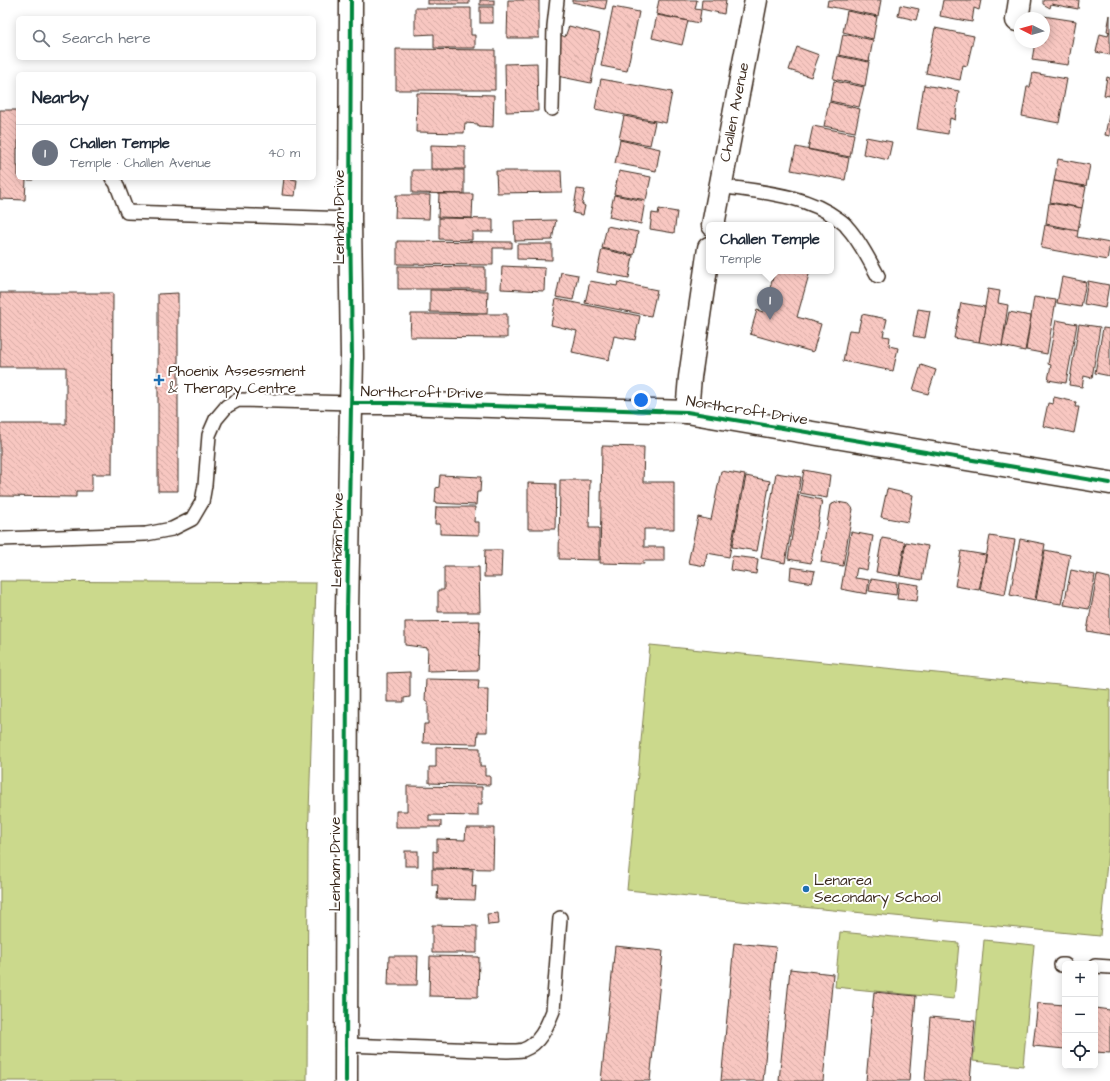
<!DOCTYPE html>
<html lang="en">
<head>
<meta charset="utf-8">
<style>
	:root { --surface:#fff; --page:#f2f2f3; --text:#1f2937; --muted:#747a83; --line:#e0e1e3; --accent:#1f6fb2 }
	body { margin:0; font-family:"Architects Daughter",sans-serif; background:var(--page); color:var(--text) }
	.controls { position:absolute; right:12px; bottom:12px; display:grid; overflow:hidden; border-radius:6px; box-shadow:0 2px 10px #0003 }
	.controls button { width:36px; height:36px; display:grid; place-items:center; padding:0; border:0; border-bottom:1px solid var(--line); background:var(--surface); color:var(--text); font:20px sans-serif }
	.compass { position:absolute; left:1014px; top:12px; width:36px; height:36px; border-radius:50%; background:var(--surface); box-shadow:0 2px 10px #0003; rotate:275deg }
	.you { position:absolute; left:641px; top:400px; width:14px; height:14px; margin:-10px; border:3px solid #fff; border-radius:50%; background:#1a73e8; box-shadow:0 0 0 6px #1a73e833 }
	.badge { display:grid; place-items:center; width:26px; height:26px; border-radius:50%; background:var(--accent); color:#fff; font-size:13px; font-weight:700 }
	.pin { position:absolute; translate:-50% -33px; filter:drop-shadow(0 1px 2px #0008) }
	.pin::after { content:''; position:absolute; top:21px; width:14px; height:12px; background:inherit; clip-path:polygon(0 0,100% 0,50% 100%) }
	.popup { position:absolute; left:706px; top:222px; width:128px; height:52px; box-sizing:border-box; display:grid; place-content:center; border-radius:6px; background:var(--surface); filter:drop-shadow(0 1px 3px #0005); font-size:13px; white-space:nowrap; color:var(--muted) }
	.popup b { font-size:15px; color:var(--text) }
	.popup::after { content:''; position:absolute; left:50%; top:100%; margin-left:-8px; border:8px solid transparent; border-top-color:var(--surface) }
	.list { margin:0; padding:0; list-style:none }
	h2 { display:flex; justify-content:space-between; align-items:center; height:52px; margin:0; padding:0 16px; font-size:17px }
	h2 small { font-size:13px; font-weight:400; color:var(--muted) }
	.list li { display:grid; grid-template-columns:26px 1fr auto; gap:12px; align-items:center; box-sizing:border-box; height:56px; padding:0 16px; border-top:1px solid var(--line) }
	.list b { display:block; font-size:15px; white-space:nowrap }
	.list p { margin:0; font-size:13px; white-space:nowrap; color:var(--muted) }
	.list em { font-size:13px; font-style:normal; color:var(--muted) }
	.icon { flex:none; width:22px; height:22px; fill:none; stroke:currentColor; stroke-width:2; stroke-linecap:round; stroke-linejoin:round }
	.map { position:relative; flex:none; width:1110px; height:1081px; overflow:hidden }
	.search { position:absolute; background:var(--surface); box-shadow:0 2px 10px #0003; left:16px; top:16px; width:300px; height:44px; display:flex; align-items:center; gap:10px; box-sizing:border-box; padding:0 14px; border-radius:6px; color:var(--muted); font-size:15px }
	.panel { position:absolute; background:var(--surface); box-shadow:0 2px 10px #0003; left:16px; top:72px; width:300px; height:108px; border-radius:6px }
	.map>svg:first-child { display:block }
	.green { fill:#cbd98c; stroke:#838255 }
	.building { fill:url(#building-back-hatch); stroke:#3b2a1e }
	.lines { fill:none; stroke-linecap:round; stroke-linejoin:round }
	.service-casing { stroke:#3b2a1e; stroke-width:16 }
	.minor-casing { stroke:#3b2a1e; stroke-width:25 }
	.tertiary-casing { stroke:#3b2a1e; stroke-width:25 }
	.service { stroke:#fff; stroke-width:13 }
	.minor { stroke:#fff; stroke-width:22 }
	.tertiary { stroke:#fff; stroke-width:22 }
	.cycleway-casing { stroke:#fff; stroke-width:6 }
	.cycleway { stroke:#00873e; stroke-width:4 }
	.poi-dot { fill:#1f6fb2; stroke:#fff; stroke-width:1.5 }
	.labels { text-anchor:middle; stroke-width:4; stroke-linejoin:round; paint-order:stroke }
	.street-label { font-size:15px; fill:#3b2a1e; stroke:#fff }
	.poi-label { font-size:15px; fill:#3b2a1e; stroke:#fff; text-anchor:start }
</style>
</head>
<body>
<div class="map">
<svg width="1110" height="1081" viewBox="0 0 1110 1081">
	<defs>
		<pattern id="building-back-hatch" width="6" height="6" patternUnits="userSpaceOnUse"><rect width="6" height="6" fill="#f8c7c1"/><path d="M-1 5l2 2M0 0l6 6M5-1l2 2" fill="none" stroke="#d6aba5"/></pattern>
	</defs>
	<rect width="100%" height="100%" fill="#fff"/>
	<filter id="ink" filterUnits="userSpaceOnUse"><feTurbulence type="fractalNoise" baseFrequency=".025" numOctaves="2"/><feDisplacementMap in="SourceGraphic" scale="8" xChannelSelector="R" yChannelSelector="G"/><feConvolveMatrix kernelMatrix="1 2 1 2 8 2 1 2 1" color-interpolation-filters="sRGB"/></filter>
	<g filter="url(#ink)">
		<g class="green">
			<polygon points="0,581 316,583 308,846 307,1081 0,1081"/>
			<polygon points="650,645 1110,690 1110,831 1100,936 627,890"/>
			<polygon points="840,932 959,943 954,999 835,987"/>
			<polygon points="984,940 1034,945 1023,1066 973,1061"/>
		</g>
		<g class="building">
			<rect x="428" y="0" width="41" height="4"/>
			<rect x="480" y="0" width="14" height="5"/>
			<polygon points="508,0 539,0 539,38 507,38"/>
			<polygon points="572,0 607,0 605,9 572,2"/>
			<polygon points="659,0 697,0 695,9 701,10 699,23 656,14"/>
			<polygon points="702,0 726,0 724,14 701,9"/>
			<polygon points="828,0 881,0 878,16 827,6"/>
			<polygon points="943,0 981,0 979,10 974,8 972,22 940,16"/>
			<polygon points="1043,0 1079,0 1078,9 1051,4 1050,8 1043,4"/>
			<polygon points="900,5 919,9 916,20 898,16"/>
			<rect x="480" y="7" width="13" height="16"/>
			<polygon points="613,7 639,12 627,71 601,66"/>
			<polygon points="415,8 471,8 471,35 475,35 475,48 434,48 434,34 415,35"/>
			<polygon points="847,11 877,17 873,39 843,32"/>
			<polygon points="657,15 688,21 682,45 652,38"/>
			<polygon points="1110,15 1110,32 1107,31"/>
			<polygon points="1043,16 1076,21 1068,65 1032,60 1035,42 1044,42 1044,18 1043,18"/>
			<polygon points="569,26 600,34 591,83 557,76 560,66 555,66 561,35 565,37"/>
			<polygon points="935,28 974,36 967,66 963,65 960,80 926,73"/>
			<polygon points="1109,32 1110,32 1110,55 1096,52 1100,34 1108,36"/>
			<polygon points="843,34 873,40 869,61 839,55"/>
			<polygon points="797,47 819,55 811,77 789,70"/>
			<polygon points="396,49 495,50 495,90 396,90"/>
			<polygon points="838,56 869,62 865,86 833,79"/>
			<polygon points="537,63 538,111 506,112 505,64"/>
			<polygon points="1033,73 1067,79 1059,123 1022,116 1027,87 1030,87"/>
			<polygon points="1107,77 1110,78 1110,96 1104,95"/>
			<polygon points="601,79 672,92 666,123 595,109"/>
			<polygon points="834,81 864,87 859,107 830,101"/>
			<polygon points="924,85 959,91 955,120 950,118 948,134 917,129"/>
			<polygon points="417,93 494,95 493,127 478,126 478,124 465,123 464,133 416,132"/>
			<polygon points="829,102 860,109 855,132 824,126"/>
			<polygon points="0,110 18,110 18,148 17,148 17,166 18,166 18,178 33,178 33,180 26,180 25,200 0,199"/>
			<polygon points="1109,115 1110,115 1110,136 1105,135"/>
			<polygon points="624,116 655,122 650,145 619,139"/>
			<polygon points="813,126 854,134 850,157 808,149"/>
			<polygon points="866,137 892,142 888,160 863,154"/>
			<polygon points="620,140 660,149 656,171 615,163"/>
			<polygon points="431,145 465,146 465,169 431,169"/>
			<polygon points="796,147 849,158 845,180 791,170"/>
			<polygon points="1058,159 1090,165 1086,186 1054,181"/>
			<polygon points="412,170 464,170 464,194 412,193"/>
			<polygon points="496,171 561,171 562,192 497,193"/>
			<polygon points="619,171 651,177 646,200 614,194"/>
			<polygon points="284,178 297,180 295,196 282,195"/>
			<polygon points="1054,181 1086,187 1082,208 1050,202"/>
			<polygon points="577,189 585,190 582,204 585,206 583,215 573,213"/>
			<polygon points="439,194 473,194 472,218 438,217"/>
			<polygon points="396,195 430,195 429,219 395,218"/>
			<polygon points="614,195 645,201 641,224 609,217"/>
			<polygon points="1049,203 1082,208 1078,230 1046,224"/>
			<polygon points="659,209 677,212 674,233 650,229 652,213 658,214"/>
			<polygon points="439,218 493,219 493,232 472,232 472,240 439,239"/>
			<polygon points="556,220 552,240 515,241 514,221"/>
			<polygon points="1045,225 1078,231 1077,237 1110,243 1107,260 1041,248"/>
			<polygon points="607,226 638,232 634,255 602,248"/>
			<polygon points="397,241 512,242 512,248 493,248 493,265 397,264"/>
			<polygon points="517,244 552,244 552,260 517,259"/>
			<polygon points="602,249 633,256 629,278 597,272"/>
			<polygon points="398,266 485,267 485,289 398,289"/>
			<polygon points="502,266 545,268 544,291 501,289"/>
			<polygon points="775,271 810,271 797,317 821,324 813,352 750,334 757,310 763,312"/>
			<polygon points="561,272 578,275 573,300 556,297"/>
			<polygon points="1062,277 1086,282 1081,307 1057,303"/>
			<polygon points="590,281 617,286 618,282 657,290 651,316 585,303"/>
			<polygon points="1088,281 1109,285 1105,308 1084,304"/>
			<polygon points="988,289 1000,291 998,303 1008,305 1002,346 979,342"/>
			<polygon points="430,290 488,291 487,313 430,312"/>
			<polygon points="0,293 113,293 112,474 92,474 92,491 76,491 76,497 0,496 0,424 66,424 66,367 0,367"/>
			<polygon points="178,293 178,491 158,491 158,294"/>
			<polygon points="1034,297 1056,300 1047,354 1026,350"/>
			<polygon points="556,299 640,316 635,340 614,336 609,360 572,352 577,331 551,325"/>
			<polygon points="961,303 985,307 979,342 954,338"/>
			<polygon points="918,309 930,311 925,338 913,336"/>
			<polygon points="1009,312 1031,316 1025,351 1002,346"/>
			<polygon points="411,314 507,314 507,338 410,337"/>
			<polygon points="862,314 887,319 883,336 890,337 889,346 898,348 893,371 843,361 849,330 858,331"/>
			<polygon points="1056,320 1077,324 1066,383 1048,380 1051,365 1048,364"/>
			<polygon points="1079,324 1100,327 1092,378 1084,376 1082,387 1069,385"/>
			<polygon points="1103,328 1110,329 1110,376 1095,373"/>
			<polygon points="921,365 936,370 928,394 913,390"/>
			<polygon points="1054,397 1076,402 1075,407 1079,407 1074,433 1043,426 1048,403 1053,404"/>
			<polygon points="602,446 644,447 643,482 674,482 674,529 644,529 644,547 664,547 664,561 643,561 644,564 600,563"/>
			<polygon points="804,470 830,475 827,498 800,493"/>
			<polygon points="721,471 745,475 729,557 707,553 705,566 688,563 698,517 711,520"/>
			<polygon points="776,473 801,477 785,563 761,558"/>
			<polygon points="440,475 481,477 480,492 477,492 476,505 435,503 436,488 439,487"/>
			<polygon points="746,476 770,481 757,551 732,547"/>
			<polygon points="560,480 590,480 589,528 599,528 599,560 559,559"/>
			<polygon points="528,483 556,484 555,529 528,529"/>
			<polygon points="887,489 913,495 908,522 881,517"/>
			<polygon points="799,495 822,500 811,563 788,559"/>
			<polygon points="837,502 849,504 853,509 843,566 821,562 830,505"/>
			<polygon points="436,507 475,507 474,522 479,522 479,535 440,534 440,524 435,524"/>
			<polygon points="851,532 873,536 867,570 857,568 855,578 869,580 867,594 841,589"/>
			<polygon points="990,536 1015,540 1005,595 980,590"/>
			<polygon points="882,538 905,542 899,576 876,572"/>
			<polygon points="1020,539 1045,544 1035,600 1010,595"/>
			<polygon points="906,542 928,546 922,580 900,576"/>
			<polygon points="485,550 502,550 501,577 484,577"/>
			<polygon points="1045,550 1070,555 1061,604 1036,600"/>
			<polygon points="961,551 986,555 979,590 955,586"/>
			<polygon points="732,556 758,559 756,574 730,570"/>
			<polygon points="444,567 479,567 480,612 438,612 438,590 444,590"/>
			<polygon points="791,567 815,571 812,583 790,579"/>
			<polygon points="1071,570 1095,575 1089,609 1064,605"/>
			<polygon points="1097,575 1110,578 1110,635 1087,631"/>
			<polygon points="871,579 897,583 896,595 869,591"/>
			<polygon points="899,582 919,585 917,601 897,599"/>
			<polygon points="480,621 478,670 427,671 428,648 405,645 405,622"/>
			<polygon points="410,672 410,697 404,698 404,702 387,702 387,673"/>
			<polygon points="426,679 479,680 478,689 488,689 487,732 478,732 477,744 423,743 424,724 428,724 428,701 425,701"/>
			<polygon points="436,747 480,748 480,766 485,766 485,776 490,776 490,785 429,783 429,767 436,767"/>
			<polygon points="407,786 482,787 482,804 478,804 478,816 429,815 429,821 441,821 441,827 396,827 396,811 407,811"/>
			<polygon points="466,828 494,828 493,869 433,868 433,851 437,852 437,839 465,840"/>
			<rect x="405" y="851" width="13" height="15"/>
			<polygon points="432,869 473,870 472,887 476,886 475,900 437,899 438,885 432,885"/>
			<polygon points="498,913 499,924 488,925 487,914"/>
			<polygon points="432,925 477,926 477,953 432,953"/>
			<polygon points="734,943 776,947 763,1081 721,1081"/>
			<polygon points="615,946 663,951 650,1081 601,1081"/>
			<polygon points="389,956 418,956 417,985 388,985"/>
			<polygon points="430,956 479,957 478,997 429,996"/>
			<polygon points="790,969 833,974 823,1081 779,1081"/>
			<polygon points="874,992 916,996 909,1081 866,1081"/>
			<polygon points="1038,1003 1065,1005 1065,1049 1033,1046"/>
			<polygon points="1095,1008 1110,1010 1110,1053 1095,1052"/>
			<polygon points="930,1017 975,1021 970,1081 925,1081"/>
		</g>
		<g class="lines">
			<defs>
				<g id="service">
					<polyline points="552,109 554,26 557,0"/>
					<polyline points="112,178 116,183 127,212 350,219"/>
					<path d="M720 186C759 192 805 194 838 219 841 221 845 224 847 227 860 241 869 260 878 276"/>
					<polyline points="0,539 146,534 172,529 192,519 202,502 205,485 209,435 216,419 227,406 238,400 352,403"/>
					<polyline points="1061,965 1065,965"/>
					<polyline points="1095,966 1110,967"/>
					<path d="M346 1045 507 1051C513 1051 518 1051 523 1050 540 1044 547 1026 553 1011L560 918"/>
				</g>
				<g id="minor">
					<polyline points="1017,20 1020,0"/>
					<polyline points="713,225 756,0"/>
					<polyline points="352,403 397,403 687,412 1110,483"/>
					<polyline points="687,412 690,377 709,248"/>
				</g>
				<polyline id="tertiary" points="346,1081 347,611 352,357 350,219 351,0"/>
			</defs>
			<use href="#service" class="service-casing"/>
			<use href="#minor" class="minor-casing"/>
			<use href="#tertiary" class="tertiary-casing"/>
			<use href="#service" class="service"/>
			<use href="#minor" class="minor"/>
			<use href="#tertiary" class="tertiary"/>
			<defs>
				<g id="cycleway">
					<polyline points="352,403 397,403 687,412 1110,483"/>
					<polyline points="346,1081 347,611 352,357 350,219 351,0"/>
				</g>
			</defs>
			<use href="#cycleway" class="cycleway-casing"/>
			<use href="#cycleway" class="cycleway"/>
		</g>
	</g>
	<g class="poi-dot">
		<path d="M157 374h4v4h4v4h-4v4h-4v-4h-4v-4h4z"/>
		<circle cx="806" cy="889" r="4"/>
	</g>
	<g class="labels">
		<g class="street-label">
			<text transform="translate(734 112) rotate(-79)" y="5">Challen Avenue</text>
			<text transform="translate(339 217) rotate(-90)" y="5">Lenham Drive</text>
			<text transform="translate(422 392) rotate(1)" y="5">Northcroft Drive</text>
			<text transform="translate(747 410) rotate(9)" y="5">Northcroft Drive</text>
			<text transform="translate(337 540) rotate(-89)" y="5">Lenham Drive</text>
			<text transform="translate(335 864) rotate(-90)" y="5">Lenham Drive</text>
		</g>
		<g class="poi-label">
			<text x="168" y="376">Phoenix Assessment<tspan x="168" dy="17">&amp; Therapy Centre</tspan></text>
			<text x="814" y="885">Lenarea<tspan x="814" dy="17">Secondary School</tspan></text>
		</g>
	</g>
</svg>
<div class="controls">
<button>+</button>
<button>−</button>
<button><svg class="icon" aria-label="locate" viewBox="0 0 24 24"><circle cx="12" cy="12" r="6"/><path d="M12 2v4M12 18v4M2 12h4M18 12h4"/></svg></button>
</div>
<svg class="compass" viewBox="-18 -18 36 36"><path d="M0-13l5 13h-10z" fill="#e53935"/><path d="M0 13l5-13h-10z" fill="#747a83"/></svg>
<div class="you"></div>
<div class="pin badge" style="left:770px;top:320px;background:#6b7280">1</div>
<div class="popup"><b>Challen Temple</b>Temple</div>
<div class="search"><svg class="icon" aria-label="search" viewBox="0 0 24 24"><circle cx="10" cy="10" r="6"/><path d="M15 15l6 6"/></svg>Search here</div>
<section class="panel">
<h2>Nearby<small></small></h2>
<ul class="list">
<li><span class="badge" style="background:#6b7280">1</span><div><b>Challen Temple</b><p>Temple · Challen Avenue</p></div><em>40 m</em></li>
</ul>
</section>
</div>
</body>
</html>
